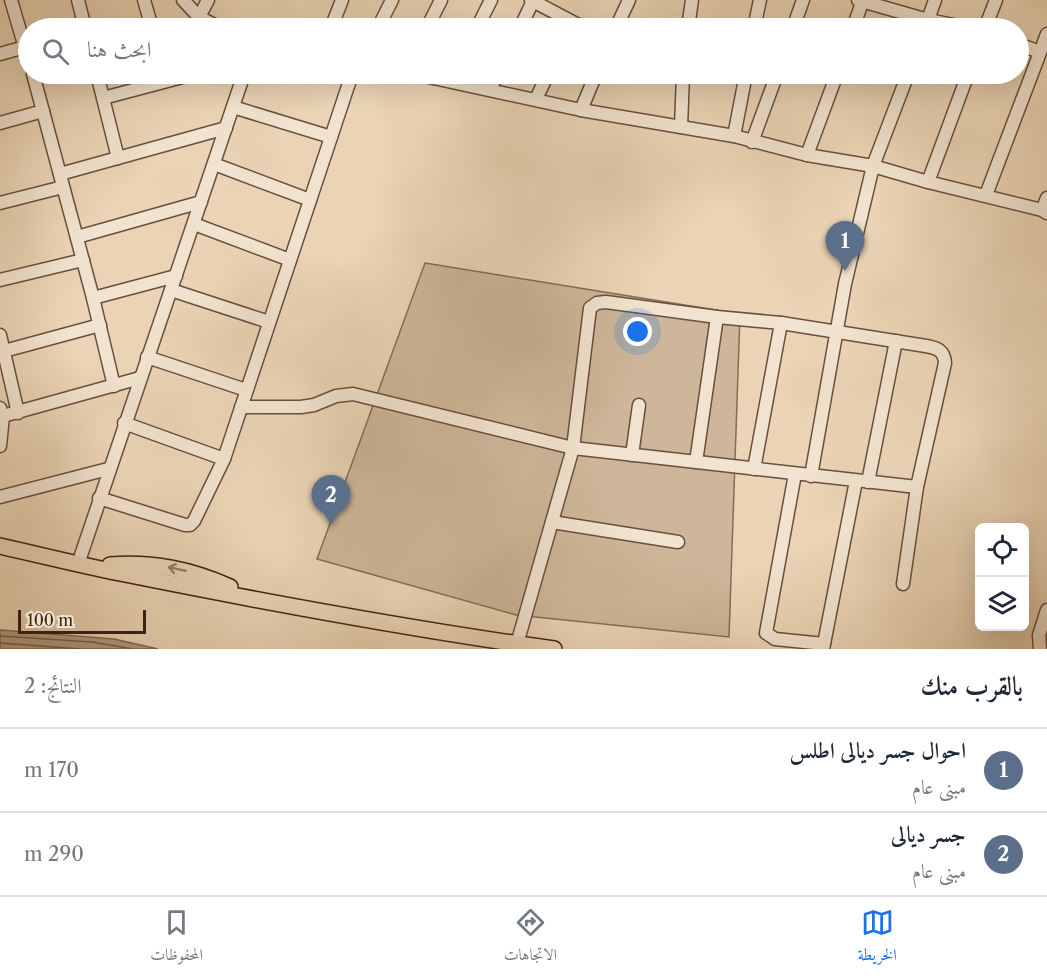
<!DOCTYPE html>
<html lang="ar">
<head>
<meta charset="utf-8">
<style>
	:root { --surface:#fff; --page:#f2f2f3; --text:#1f2937; --muted:#747a83; --line:#e0e1e3; --accent:#1a73e8 }
	body { margin:0; font-family:"Libre Caslon Text",Amiri,serif; background:var(--page); color:var(--text); direction:rtl }
	.controls { position:absolute; right:18px; bottom:18px; display:grid; overflow:hidden; border-radius:9px; box-shadow:0 6px 24px #0002 }
	.controls button { width:54px; height:54px; display:grid; place-items:center; padding:0; border:0; border-bottom:2px solid var(--line); background:var(--surface); color:var(--text); font:30px sans-serif }
	.scale { position:absolute; left:18px; bottom:15px; width:128px; box-sizing:border-box; padding-left:6px; border:3px solid #3e2313; border-top:0; font-size:16px; line-height:21px; white-space:nowrap; color:#3e2313; -webkit-text-stroke:4px #f1e3cf; paint-order:stroke }
	.you { position:absolute; left:638px; top:332px; width:21px; height:21px; margin:-15px; border:4px solid #fff; border-radius:50%; background:#1a73e8; box-shadow:0 0 0 9px #1a73e833 }
	.badge { display:grid; place-items:center; width:39px; height:39px; border-radius:50%; background:var(--accent); color:#fff; font-size:20px; font-weight:700 }
	.pin { position:absolute; translate:-50% -50px; filter:drop-shadow(0 2px 3px #0008) }
	.pin::after { content:''; position:absolute; top:32px; width:21px; height:18px; background:inherit; clip-path:polygon(0 0,100% 0,50% 100%) }
	.list { margin:0; padding:0; list-style:none }
	h2 { display:flex; justify-content:space-between; align-items:center; height:78px; margin:0; padding:0 24px; font-size:26px }
	h2 small { font-size:20px; font-weight:400; color:var(--muted) }
	.list li { display:grid; grid-template-columns:39px 1fr auto; gap:18px; align-items:center; box-sizing:border-box; height:84px; padding:0 24px; border-top:2px solid var(--line) }
	.list b { display:block; font-size:22px; white-space:nowrap }
	.list p { margin:0; font-size:20px; white-space:nowrap; color:var(--muted) }
	.list em { font-size:20px; font-style:normal; color:var(--muted) }
	.icon { flex:none; width:33px; height:33px; fill:none; stroke:currentColor; stroke-width:2; stroke-linecap:round; stroke-linejoin:round }
	.map { position:relative; flex:none; width:1047px; height:649px; overflow:hidden; direction:ltr }
	.search { position:absolute; background:var(--surface); box-shadow:0 6px 24px #0002; left:18px; right:18px; top:18px; height:66px; display:flex; align-items:center; gap:15px; box-sizing:border-box; padding:0 21px; border-radius:33px; color:var(--muted); font-size:22px }
	.sheet { height:246px; background:var(--surface) }
	nav { display:flex; justify-content:space-around; align-items:center; box-sizing:border-box; height:84px; border-top:2px solid var(--line); background:var(--surface); font-size:16px; color:var(--muted) }
	nav a { display:grid; justify-items:center; gap:3px }
	nav .on { color:var(--accent) }
	.map>svg:first-child { display:block }
	.green { fill:#cdb699; stroke:#866c56; stroke-width:1.5 }
	.water { fill:#b0987e; stroke:#826953; stroke-width:1.5 }
	.lines { fill:none; stroke-linecap:round; stroke-linejoin:round }
	.shore { stroke:#775e48; stroke-width:1.5 }
	.minor-casing { stroke:#694f3c; stroke-width:15 }
	.major-casing { stroke:#3e2313; stroke-width:18 }
	.minor { stroke:#f1e3cf; stroke-width:12 }
	.major { stroke:#ead4b5; stroke-width:15 }
	.oneway { stroke:#947c64 }
</style>
</head>
<body>
<div class="map">
<svg width="1047" height="649" viewBox="0 0 1047 649">
	<rect width="100%" height="100%" fill="#ead4b5"/>
	<filter id="stains"><feTurbulence type="fractalNoise" baseFrequency=".00333" numOctaves="4"/><feColorMatrix values="0 0 0 0 .2 0 0 0 0 .09 0 0 0 0 .02 0 0 0 .5 -.17"/></filter>
	<radialGradient id="worn" r=".72"><stop offset=".6" stop-color="#630" stop-opacity="0"/><stop offset="1" stop-color="#630" stop-opacity=".3"/></radialGradient>
	<polygon class="green" points="425,263 740,314 729,637 516,615 317,559"/>
	<polygon class="water" points="0,630 114,639 158,649 0,649"/>
	<g class="lines">
		<g class="shore">
			<polyline points="0,636 92,642 133,649"/>
			<polyline points="0,643 81,649"/>
		</g>
		<defs>
			<g id="minor">
				<polyline points="11,0 28,58"/>
				<polyline points="78,0 85,28"/>
				<polyline points="144,0 152,28"/>
				<polyline points="183,0 199,17 220,28"/>
				<polyline points="531,0 584,28"/>
				<polyline points="858,0 928,20 969,28"/>
				<polyline points="199,17 208,0"/>
				<polyline points="331,28 342,0"/>
				<polyline points="378,28 392,0"/>
				<polyline points="427,28 441,0"/>
				<polyline points="477,28 491,0"/>
				<polyline points="520,28 533,1"/>
				<polyline points="616,28 629,0"/>
				<polyline points="688,28 692,0"/>
				<polyline points="754,28 760,0"/>
				<polyline points="793,28 803,0"/>
				<polyline points="853,28 863,0"/>
				<polyline points="925,28 935,0"/>
				<polyline points="985,28 996,0"/>
				<polyline points="1018,44 1040,52"/>
				<polyline points="0,54 25,47"/>
				<polyline points="33,74 93,298 114,386"/>
				<polyline points="97,74 118,158"/>
				<polyline points="415,74 581,110 734,136 807,155 873,166 928,182 1042,210 1047,213"/>
				<polyline points="490,89 498,74"/>
				<polyline points="103,98 194,74"/>
				<polyline points="536,99 548,74"/>
				<polyline points="233,107 331,137"/>
				<polyline points="581,110 596,74"/>
				<polyline points="0,123 43,111"/>
				<polyline points="681,127 683,74"/>
				<polyline points="734,136 746,74"/>
				<polyline points="752,142 777,74"/>
				<polyline points="807,155 837,74"/>
				<polyline points="214,164 310,200"/>
				<polyline points="60,174 226,128"/>
				<polyline points="928,182 968,74"/>
				<polyline points="986,195 1047,34"/>
				<polyline points="0,203 63,187"/>
				<polyline points="1042,210 1047,198"/>
				<polyline points="194,224 290,260"/>
				<polyline points="77,237 201,202"/>
				<polyline points="0,280 83,260"/>
				<polyline points="171,290 269,322"/>
				<polyline points="93,298 176,276"/>
				<polyline points="0,335 18,413"/>
				<polyline points="4,351 100,325"/>
				<polyline points="147,357 246,390"/>
				<polyline points="241,407 301,407 314,405 336,396 353,394 573,448 917,487"/>
				<polyline points="0,408 3,416 0,446"/>
				<polyline points="3,416 140,378"/>
				<polyline points="124,423 224,459"/>
				<polyline points="632,455 639,405"/>
				<polyline points="696,462 717,317"/>
				<polyline points="754,469 781,323"/>
				<polyline points="795,474 766,633 775,639 824,644"/>
				<polyline points="811,476 845,284 873,166 908,74"/>
				<polyline points="868,482 896,341"/>
				<polyline points="0,497 108,469"/>
				<polyline points="99,498 185,525 190,525 194,521 224,459 352,74"/>
				<polyline points="552,522 678,542"/>
				<polyline points="78,564 244,74"/>
				<path d="M517 644 573 448 590 308 597 303 606 302 717 317 781 323 926 346C937 348 944 350 945 363L917 487 903 584"/>
				<polyline points="823,649 856,481"/>
				<polyline points="1040,649 1039,635 1047,610"/>
			</g>
			<g id="major">
				<path d="M0 546C40 555 80 565 120 573 264 602 408 629 554 649"/>
				<path d="M110 565C153 562 190 569 230 587"/>
			</g>
		</defs>
		<use href="#minor" class="minor-casing"/>
		<use href="#major" class="major-casing"/>
		<use href="#minor" class="minor"/>
		<use href="#major" class="major"/>
	</g>
	<defs><path id="oneway-shaft" d="M-6 0H5M1.5-3L5.5 0L1.5 3" fill="none" stroke-width="1.6" stroke-linecap="round" stroke-linejoin="round" transform="scale(1.5)"/></defs>
	<use class="oneway" href="#oneway-shaft" transform="translate(177 569) rotate(-168)"/>
	<rect width="100%" height="100%" filter="url(#stains)"/>
	<rect width="100%" height="100%" fill="url(#worn)"/>
</svg>
<div class="controls">
<button><svg class="icon" aria-label="locate" viewBox="0 0 24 24"><circle cx="12" cy="12" r="6"/><path d="M12 2v4M12 18v4M2 12h4M18 12h4"/></svg></button>
<button><svg class="icon" aria-label="layers" viewBox="0 0 24 24"><path d="M12 4l9 5-9 5-9-5zM3 14l9 5 9-5"/></svg></button>
</div>
<div class="scale">100 m</div>
<div class="you"></div>
<div class="pin badge" style="left:845px;top:271px;background:#5c6f8a">1</div>
<div class="pin badge" style="left:331px;top:525px;background:#5c6f8a">2</div>
<div class="search"><svg class="icon" aria-label="search" viewBox="0 0 24 24"><circle cx="10" cy="10" r="6"/><path d="M15 15l6 6"/></svg>ابحث هنا</div>
</div>
<section class="sheet">
<h2>بالقرب منك<small>النتائج: 2</small></h2>
<ul class="list">
<li><span class="badge" style="background:#5c6f8a">1</span><div><b>احوال جسر ديالى اطلس</b><p>مبنى عام</p></div><em>170 m</em></li>
<li><span class="badge" style="background:#5c6f8a">2</span><div><b>جسر ديالى</b><p>مبنى عام</p></div><em>290 m</em></li>
</ul>
</section>
<nav>
<a class="on"><svg class="icon" aria-label="map" viewBox="0 0 24 24"><path d="M3 6l6-2 6 2 6-2v14l-6 2-6-2-6 2zM9 4v14M15 6v14"/></svg>الخريطة</a>
<a><svg class="icon" aria-label="directions" viewBox="0 0 24 24"><path d="M12 3l9 9-9 9-9-9zM9 14v-3h6M13 9l2 2-2 2"/></svg>الاتجاهات</a>
<a><svg class="icon" aria-label="saved" viewBox="0 0 24 24"><path d="M7 4h10v16l-5-4-5 4z"/></svg>المحفوظات</a>
</nav>
</body>
</html>
